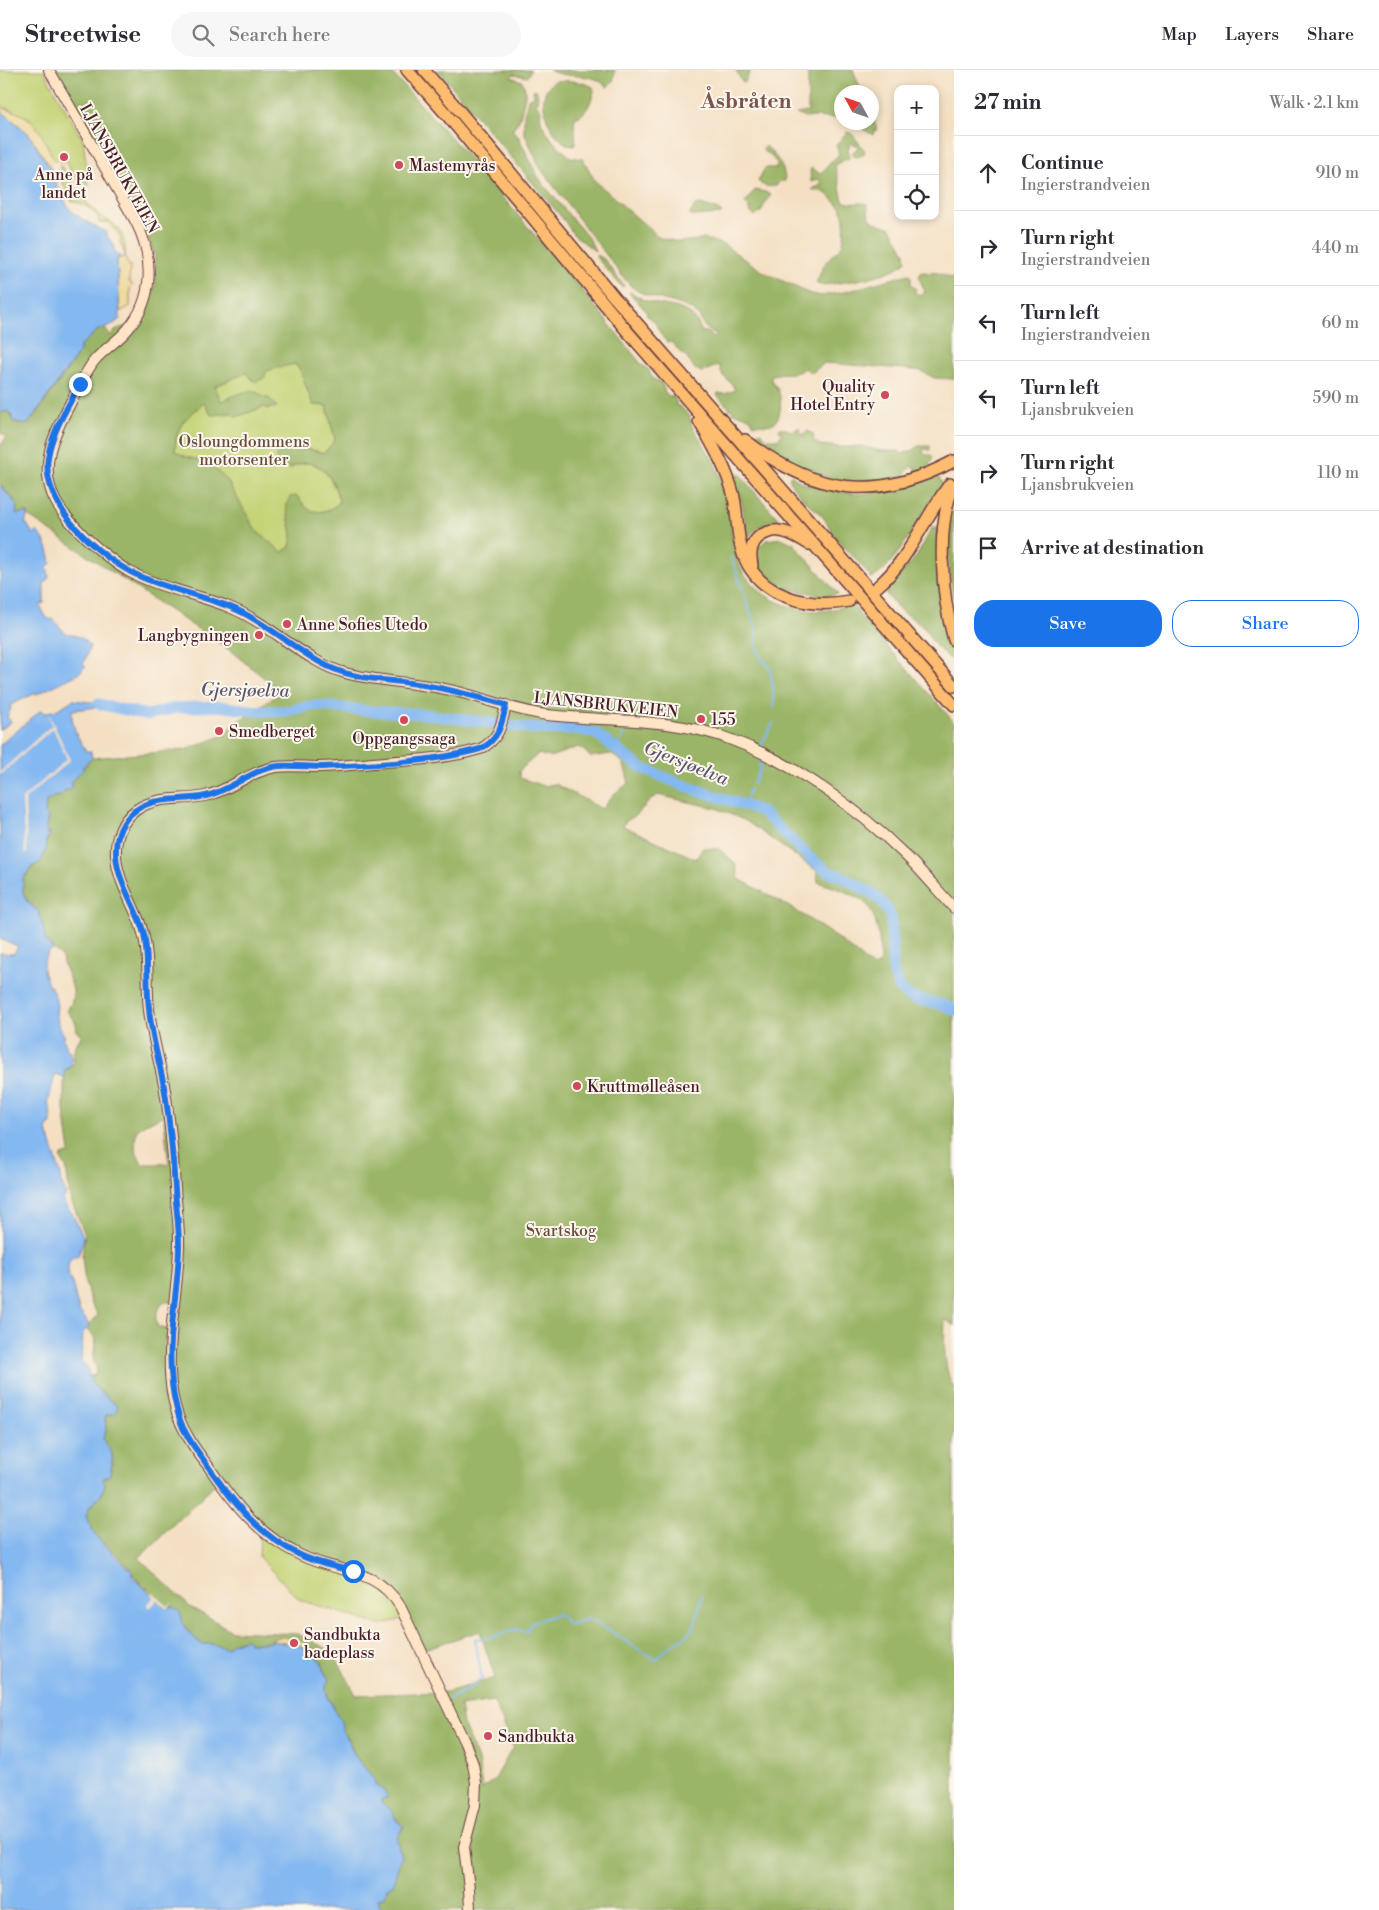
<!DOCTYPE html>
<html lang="en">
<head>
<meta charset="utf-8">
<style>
	:root { --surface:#fff; --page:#f7f7f7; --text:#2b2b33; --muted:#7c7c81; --line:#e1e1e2; --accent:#1a73e8 }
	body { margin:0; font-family:"Libre Bodoni",serif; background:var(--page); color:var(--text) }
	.controls { position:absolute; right:15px; top:15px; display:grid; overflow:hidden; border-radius:10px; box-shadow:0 2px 8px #0003 }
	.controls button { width:45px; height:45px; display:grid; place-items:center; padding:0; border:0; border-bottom:1px solid var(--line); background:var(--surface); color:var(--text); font:25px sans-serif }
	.compass { position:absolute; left:834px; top:15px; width:45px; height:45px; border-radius:50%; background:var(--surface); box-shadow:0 2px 8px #0003; rotate:310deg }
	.stop { position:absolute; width:15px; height:15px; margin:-11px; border:4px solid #1a73e8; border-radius:50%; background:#fff }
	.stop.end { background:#1a73e8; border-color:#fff; box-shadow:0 1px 5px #0008 }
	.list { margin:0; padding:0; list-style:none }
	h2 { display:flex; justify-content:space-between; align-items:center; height:65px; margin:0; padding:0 20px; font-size:21px }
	h2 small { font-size:16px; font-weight:400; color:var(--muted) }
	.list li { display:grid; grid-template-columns:32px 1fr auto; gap:15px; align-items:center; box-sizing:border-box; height:75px; padding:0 20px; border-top:1px solid var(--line) }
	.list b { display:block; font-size:19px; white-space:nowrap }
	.list p { margin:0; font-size:16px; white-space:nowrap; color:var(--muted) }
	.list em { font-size:16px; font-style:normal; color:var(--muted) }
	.actions { display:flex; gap:10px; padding:15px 20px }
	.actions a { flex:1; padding:11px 0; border:1px solid var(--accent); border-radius:20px; text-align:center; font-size:18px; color:var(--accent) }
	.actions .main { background:var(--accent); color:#fff }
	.icon { flex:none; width:28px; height:28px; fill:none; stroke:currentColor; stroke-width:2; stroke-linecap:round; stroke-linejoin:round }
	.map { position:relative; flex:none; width:954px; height:1840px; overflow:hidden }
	header { display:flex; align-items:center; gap:30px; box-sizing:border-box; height:70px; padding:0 25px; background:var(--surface); border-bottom:1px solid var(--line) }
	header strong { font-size:24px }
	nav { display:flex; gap:28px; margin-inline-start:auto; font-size:18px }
	.search { width:350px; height:45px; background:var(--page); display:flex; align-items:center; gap:12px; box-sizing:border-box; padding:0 18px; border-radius:28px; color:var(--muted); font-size:19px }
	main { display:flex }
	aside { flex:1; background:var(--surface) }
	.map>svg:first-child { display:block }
	.green { fill:#c4d376; stroke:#877950 }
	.forest { fill:#9bb567; stroke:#726a49; fill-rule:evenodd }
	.sand { fill:#eeda9e; stroke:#9c7c64 }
	.water { fill:#84b8f1; stroke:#676c8e }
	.pier { fill:#f4dfc3 }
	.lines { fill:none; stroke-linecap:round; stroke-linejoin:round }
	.stream { stroke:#84b8f1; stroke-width:2 }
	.river { stroke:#84b8f1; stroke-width:11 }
	.secondary-casing { stroke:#643c42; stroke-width:12 }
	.trunk-casing { stroke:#643c42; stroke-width:14 }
	.secondary { stroke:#ffe4c6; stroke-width:10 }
	.trunk { stroke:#febc70; stroke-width:11 }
	.route { stroke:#1a73e8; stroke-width:6 }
	.poi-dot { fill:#d1495b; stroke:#fbf7ec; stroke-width:2 }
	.labels { text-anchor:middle; stroke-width:4; stroke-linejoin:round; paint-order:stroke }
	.poi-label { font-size:16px; fill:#4a1f2b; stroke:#fbf7ec; text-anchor:start }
	.street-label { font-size:16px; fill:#4a1f2b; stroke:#fbf7ec }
	.park-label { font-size:16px; fill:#684c3e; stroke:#fbf7ec }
	.water-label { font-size:18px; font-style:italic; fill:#5e5570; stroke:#fbf7ec }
	.district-label { font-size:21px; font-weight:bold; fill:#7e544e; stroke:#fbf7ec }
</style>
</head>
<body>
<header>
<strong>Streetwise</strong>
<div class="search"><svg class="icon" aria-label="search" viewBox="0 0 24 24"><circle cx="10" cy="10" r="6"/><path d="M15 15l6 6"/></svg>Search here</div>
<nav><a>Map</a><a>Layers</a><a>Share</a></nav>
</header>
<main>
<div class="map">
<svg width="954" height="1840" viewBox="0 0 954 1840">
	<rect width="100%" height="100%" fill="#fbf7ec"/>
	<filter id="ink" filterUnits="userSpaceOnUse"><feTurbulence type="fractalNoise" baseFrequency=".02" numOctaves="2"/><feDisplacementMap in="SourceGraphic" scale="10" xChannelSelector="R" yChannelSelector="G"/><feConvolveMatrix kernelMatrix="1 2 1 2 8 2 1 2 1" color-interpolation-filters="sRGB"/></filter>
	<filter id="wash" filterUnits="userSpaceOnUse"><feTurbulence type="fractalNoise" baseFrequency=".0096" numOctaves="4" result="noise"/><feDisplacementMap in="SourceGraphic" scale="20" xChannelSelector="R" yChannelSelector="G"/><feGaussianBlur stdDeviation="1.12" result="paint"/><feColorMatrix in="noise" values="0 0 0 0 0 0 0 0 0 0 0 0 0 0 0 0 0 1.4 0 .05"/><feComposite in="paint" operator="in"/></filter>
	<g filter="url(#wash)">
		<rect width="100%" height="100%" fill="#f4dfc3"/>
		<g class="green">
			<polygon points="0,0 43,0 83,70 89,116 73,106 67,92 54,90 31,49 0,35"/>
			<path d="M60 94C71 111 80 128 96 142 102 148 112 151 118 158 123 164 126 176 125 184L120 173V166L108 152 99 153 98 147C91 137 82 134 72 131 65 119 59 107 60 94Z"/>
			<path d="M295 294 300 300 313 335 327 336 335 370 325 383 305 378 290 399C293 397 297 395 300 394 323 388 336 415 339 432 331 441 319 445 307 438 303 435 300 429 297 426L286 435 292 464 290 477 282 482 256 461 242 437 208 393 184 386 175 382C176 355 184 349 204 333L211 345 232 343 236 347 264 337H277L221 331 215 316 246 303 267 301 275 298Z"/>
			<polygon points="260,1463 377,1512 407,1548 379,1555 300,1530 259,1487"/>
		</g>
		<g class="forest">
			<path d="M52 0H389L455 72 581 219 642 295 648 299 653 309 662 313 665 323 669 326 674 327 676 331V336H679C683 339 688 343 690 347 691 351 690 354 693 358 707 379 720 400 727 425 733 447 730 472 738 492 751 525 788 542 822 541 832 540 841 537 851 535L858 541 859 545 954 652V1256L945 1249C944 1273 943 1297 954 1319V1840H384L380 1835 378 1828 385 1823 389 1816H391L398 1765 404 1758 388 1738 381 1733V1728L386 1729 385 1722C379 1718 359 1693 355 1686 351 1678 349 1666 342 1662L339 1648 335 1642V1639L325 1621 328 1606 323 1600 321 1591 308 1581 307 1574 304 1572 282 1567 275 1568 267 1573H248L245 1568 242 1571H236L227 1578 211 1574H203C193 1568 180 1556 180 1543L172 1536 167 1539 147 1518 145 1519C137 1510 131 1501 124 1492 112 1477 82 1463 87 1441 97 1427 103 1430 103 1410L106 1407 109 1406C111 1399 114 1390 111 1382 108 1376 104 1374 103 1368L106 1361 105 1349 106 1345 115 1343 118 1336C106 1328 95 1318 88 1307L94 1305 97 1300 93 1289 96 1270 87 1258 98 1245 92 1235 85 1213 82 1186 85 1164 70 1128 66 1097 60 1087 70 1083 64 1039V1001L74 993V979L81 966 80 963 77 962 76 953 67 941C69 937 73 931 73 926 75 914 63 900 62 887L44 870C45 860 40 852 39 842 35 837 29 834 26 828 17 814 26 805 35 794 37 791 49 767 50 763L47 764 46 756 48 748 45 744 46 732 53 727 60 726 66 720 72 717V710L92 688 185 680 222 666 235 653 282 622 228 579 28 446V443L16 444 17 436 12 427 0 415V377L7 366 0 363V343L8 341 13 350 18 353 35 346 80 281V276L98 260 104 258 111 266 117 259 143 251 155 217V186L139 144ZM295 294 300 300 313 335 327 336 335 370 324 383C307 379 292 375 276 385L277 394 281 399C289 399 296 394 304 393 325 392 336 414 339 432 331 441 318 445 307 438 303 435 300 429 297 426L290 427 286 435 292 464 290 477 282 482 256 461 227 410 208 393 184 386 175 381C176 355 184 349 204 333L211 345 232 343 236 347 264 337 268 339 277 337 269 328H265C251 314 238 325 221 331L215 316 246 303 255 312 264 308 267 301 275 298ZM578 677 585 681 590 687 611 684 623 692 629 713 614 724 602 739 555 714 544 716 520 708 519 701 538 684 550 687ZM658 725 716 738 746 751 817 801 818 812C833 817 851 822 864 832 878 842 882 880 879 895L872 897C832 860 786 834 739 809L735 793 719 779 703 778 696 789 623 756C626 749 630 750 636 745 644 738 647 731 658 725ZM165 1045 164 1052 169 1094H142L135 1078 136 1061 145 1054ZM164 1232H174L171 1259 158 1257C153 1247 157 1240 164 1232ZM220 1409 263 1457 310 1483 353 1501 397 1531 421 1580 480 1561 495 1608 447 1622 356 1625 333 1582 298 1564 232 1561 190 1537 139 1488ZM494 1631 513 1677 495 1709 482 1719 478 1690 463 1654 460 1636Z"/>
			<polygon points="438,0 531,0 527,7 513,4 511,7 522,11 525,19 525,26 519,51 513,58 513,61 518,66 537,105 543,114 590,170 595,181 573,164 564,150"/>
			<path d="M549 0H615C614 8 614 14 606 17 594 0 566 10 549 0Z"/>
			<polygon points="736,0 751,0 745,12 742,12"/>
			<polygon points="808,0 853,0 862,22 842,22 841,48 803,47 796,44 808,42"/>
			<path d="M556 11C568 10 582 11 593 17L594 21C591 32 587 44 575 48 572 57 578 66 574 76 550 74 530 22 556 11Z"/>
			<path d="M536 19 538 26 536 35 540 38 541 52 552 70 570 87 583 89 595 111 660 168 679 172 706 169 724 175 762 201 808 223 821 226 844 222 909 204 911 208V215L916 219 914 222 921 226 925 221 919 208 921 202 938 203 954 209V309L934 308 921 301 906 299 824 293 813 302H810L805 298C794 307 784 300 771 306V310C773 313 776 317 778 320 782 329 782 351 771 354 765 356 760 353 754 354L750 348 733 342 717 325 718 323 725 324 735 320 732 314 723 306 719 295 702 302 695 299 685 285 682 284 671 272H667C658 264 658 251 647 246L646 241 629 222C635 224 641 229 647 231 671 239 691 233 702 262H707L714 268 716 266V263C703 262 703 249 695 242 679 230 657 231 640 222 635 220 631 216 627 212L540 98 524 62V45L528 29 534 26 533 20Z"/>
			<polygon points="872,45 877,60 874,61 873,65 853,53 872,52"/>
			<path d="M847 62 852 64 865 81 863 85 856 87 853 85V82L858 78 856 75 850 73 848 80 849 88 840 92 835 96 843 131C851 136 860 131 867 134 868 137 868 139 868 142 869 154 883 154 891 158L905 183 906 191C894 206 839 214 819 215L816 213C819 207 822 198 826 192 830 184 841 182 843 172 845 165 845 148 842 141 840 136 829 124 823 122 820 120 816 122 812 120L813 118 820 116 821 112 819 109 811 112 810 101 811 98 819 103H821L839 84 836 75Z"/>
			<path d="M766 76C776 86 785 97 785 111H780L776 116C769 117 763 117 758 111L765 98H777V93L768 83 764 82 763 78Z"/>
			<polygon points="755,120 765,122 771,125 766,131 761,142 755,146 749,141 749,136 745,133"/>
			<polygon points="701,134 718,140 722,143 721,144 691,146 690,144 695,135"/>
			<polygon points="597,185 604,189 624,216 622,217 596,187"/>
			<polygon points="781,358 793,361 798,358 800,359 802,365 808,361 813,364 814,371 820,375 841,377 861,376 881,381 899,381 902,384 914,380 918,376 930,376 930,380 924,379 923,383 926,385 931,385 933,388 929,395 928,400 917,403 915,401 916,398 911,396 902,407 880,412 846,411 802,402 771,382 770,379 764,379 764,373 757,368 755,364 758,362 762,363 767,369 777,369 782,365 779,359"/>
			<path d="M736 402 740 405 780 451V453C767 454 757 455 749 467L748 466 742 434 733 409 734 404Z"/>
			<path d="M791 405C800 414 815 417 827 418 836 419 845 423 853 424 881 425 911 416 937 406L940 409 943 416C939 421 934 426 930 431 919 448 890 504 871 508 861 493 848 482 837 469 831 461 827 450 819 443 807 431 796 426 789 408Z"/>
			<path d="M954 436V530C948 500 946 466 954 436Z"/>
			<polygon points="932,458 937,458 941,527 951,584 949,589 933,573 926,560 915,550 902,542 886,524 888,519 917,486"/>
			<polygon points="781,468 794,474 838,524 825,526 784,518 759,497 756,488 758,477 767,470"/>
		</g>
		<g class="sand">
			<path d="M0 38C36 44 40 61 54 90L49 95 28 63 0 40Z"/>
			<polygon points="125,184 127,193 130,195 129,212 133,215 130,218 130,236 120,242 117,189 124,187"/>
			<path d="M282 1567C294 1569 305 1568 308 1581L301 1576 272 1571 275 1568Z"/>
		</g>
		<g class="water">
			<path d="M0 40 28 63 56 107 57 117C63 122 64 132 69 138 78 149 96 156 107 163V166L114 175V180L120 187 117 189 120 249 109 257 98 260 80 276V281L28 354H21L16 351 13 352 12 346 8 341 0 343Z"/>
			<path d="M0 415 17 435 16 444 28 443 25 454H27L33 464 36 461C46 468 49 482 51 493L47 497 49 507 44 514V533L40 535 46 547 51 550 53 549 64 562 82 568 90 576 83 595 86 596 78 604 37 624 36 623 10 635 11 638 7 647 11 652 0 660Z"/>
			<path d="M73 630 99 633 97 637 72 640C70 654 79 670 86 681L91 682 92 688 82 697 84 699 72 710V717L70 720H66L60 726 53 727 46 732 45 744 48 747 46 756 47 764 51 763 45 772 47 776 41 792 30 798 23 809V823L27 831 39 842C41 852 45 859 45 870L53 880 49 881C39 899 43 900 49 917L51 916V921L54 922 57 936 56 943 59 957 65 967 63 968 67 979 71 983V994L69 999 67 998 64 1001 65 1007 55 1004 48 1034C51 1039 51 1048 51 1054L48 1055 47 1061 61 1105 60 1110 66 1124 63 1130 66 1137 72 1143 84 1168 78 1186 72 1187 68 1194V1204L75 1220V1227L80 1242 88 1253 89 1259H87L83 1262 81 1291C83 1293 85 1295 87 1297 89 1301 89 1308 91 1312 96 1320 111 1330 118 1337L115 1343 106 1345 105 1349 106 1361 103 1368C104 1374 108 1376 111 1382 114 1390 111 1399 109 1406L105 1407 103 1410 105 1414 101 1425 90 1436 86 1446C90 1456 96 1468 105 1476 113 1484 121 1489 127 1498L131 1499 133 1507 167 1539 172 1536 180 1542C180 1555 192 1567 202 1574H211L227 1578 231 1573 242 1571 246 1568 249 1573H267L272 1571 301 1576 321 1591 323 1600 329 1610C317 1626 345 1644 342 1662L345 1664 355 1686 374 1709 377 1715 386 1723 387 1728 381 1729V1733L391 1740 397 1751 404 1756 398 1765 397 1770 401 1786 393 1815 387 1818 385 1827 378 1828 380 1835 384 1840H0V883L14 884 18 876 0 869V675L41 640 44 643 56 640Z"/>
		</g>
		<g class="pier">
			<polygon points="48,642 70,690 25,729 27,783 25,783 22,729 67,689 53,658 0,705 0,702 52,655"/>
			<polygon points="153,1522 167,1536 173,1533 167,1539 157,1530 150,1538 147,1535 154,1527 151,1524"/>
		</g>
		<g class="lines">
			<g class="stream">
				<polyline points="731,487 757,562 756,577 761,588 769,596 773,615 774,637"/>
				<path d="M761 677C763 668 770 661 773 653"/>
				<polyline points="615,678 629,657"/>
				<polyline points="753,714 760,700 760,688"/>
				<polyline points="744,735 750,719"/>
				<path d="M449 1629 470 1618 482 1609 475 1569 490 1568 516 1559 526 1562 532 1552 559 1544 569 1555 589 1548 656 1590C665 1577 671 1576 683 1568 697 1559 699 1540 702 1525"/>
			</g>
			<polyline class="river" points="99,634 147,645 176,638 218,636 257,641 287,641 314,635 369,641 423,644 528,658 552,660 574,659 595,663 640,697 685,716 761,741 810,788 829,802 841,806 873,824 883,833 891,847 893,902 899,917 905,924 915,929 944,935 954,940"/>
		</g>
	</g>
	<g filter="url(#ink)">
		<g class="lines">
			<defs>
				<g id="secondary">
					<path d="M49 0 136 152C154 187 154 229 128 259 118 271 104 279 94 291 85 303 78 318 71 332 54 363 37 397 56 432 64 446 75 457 86 468 99 480 113 492 128 501 160 518 196 524 229 537 270 553 305 592 345 603 379 612 416 612 450 620 483 627 514 641 547 645 610 652 673 647 732 670 794 693 857 738 904 784 922 801 937 820 954 838"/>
					<path d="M470 1840 469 1818 464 1777 475 1735 476 1713 473 1694 465 1673 400 1536C375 1496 338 1504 300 1485 259 1465 234 1434 209 1397 201 1387 193 1377 187 1365 153 1308 180 1231 179 1169 179 1152 176 1135 175 1118 173 1084 170 1049 164 1015 159 990 152 966 149 940 146 915 150 888 143 863 136 836 117 813 116 785 115 768 122 750 136 740 157 725 181 731 205 726 230 721 249 701 276 697 290 695 305 697 320 697 342 696 363 694 385 692 416 690 450 688 480 679 499 670 502 654 506 635"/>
				</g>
				<g id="trunk">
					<polyline points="407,0 447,45 627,261 954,635"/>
					<polyline points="424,0 457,38 614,227 954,616"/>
					<path d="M699 351C712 374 726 397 733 423 738 443 736 465 743 484 759 527 808 539 849 531"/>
					<path d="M745 370C815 424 875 433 954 391"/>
					<path d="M954 415C935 457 942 527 954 570"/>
					<path d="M752 496C751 490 750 483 752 477 757 462 775 458 788 463 795 465 802 470 809 474"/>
					<path d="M878 516C910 489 924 447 950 414"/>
				</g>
			</defs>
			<use href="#secondary" class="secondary-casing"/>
			<use href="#trunk" class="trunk-casing"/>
			<use href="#secondary" class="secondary"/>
			<use href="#trunk" class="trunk"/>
		</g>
	</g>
	<g class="lines" filter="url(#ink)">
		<path class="route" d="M80 314C68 337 52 361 48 387 41 436 98 487 139 506 170 520 204 526 235 539 272 555 301 587 339 601 364 610 392 610 417 614 448 618 476 627 506 635 502 654 499 670 480 679 434 692 370 695 322 697 308 697 293 695 279 696 251 699 232 720 206 726 180 732 151 724 130 745 120 755 115 770 116 784 117 813 137 837 144 864 149 888 146 914 149 938 151 966 160 993 165 1022 170 1054 173 1086 175 1119 176 1138 179 1156 179 1174 179 1217 168 1259 171 1302 172 1319 175 1335 180 1350 185 1366 196 1379 205 1392 232 1431 257 1464 300 1485 317 1493 335 1497 353 1501"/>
	</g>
	<g class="poi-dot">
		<circle cx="64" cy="87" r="5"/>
		<circle cx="399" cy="95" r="5"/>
		<circle cx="885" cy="325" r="5"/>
		<circle cx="287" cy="554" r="5"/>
		<circle cx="259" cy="565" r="5"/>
		<circle cx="701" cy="649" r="5"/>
		<circle cx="404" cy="650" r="5"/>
		<circle cx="219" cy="661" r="5"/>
		<circle cx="577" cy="1016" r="5"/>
		<circle cx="294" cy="1573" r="5"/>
		<circle cx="488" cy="1666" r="5"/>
	</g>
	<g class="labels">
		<g class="poi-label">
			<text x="409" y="101">Mastemyrås</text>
			<text x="64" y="110" text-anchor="middle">Anne på<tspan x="64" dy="18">landet</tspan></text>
			<text x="875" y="322" text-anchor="end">Quality<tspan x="875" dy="18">Hotel Entry</tspan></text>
			<text x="297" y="560">Anne Sofies Utedo</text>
			<text x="249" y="571" text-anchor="end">Langbygningen</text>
			<text x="711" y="655">155</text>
			<text x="229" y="667">Smedberget</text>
			<text x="404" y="674" text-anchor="middle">Oppgangssaga</text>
			<text x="587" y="1022">Kruttmølleåsen</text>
			<text x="304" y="1570">Sandbukta<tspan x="304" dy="18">badeplass</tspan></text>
			<text x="498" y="1672">Sandbukta</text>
		</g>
		<g class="street-label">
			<text transform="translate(120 98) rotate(61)" y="6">LJANSBRUKVEIEN</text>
			<text transform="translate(606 634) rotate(6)" y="6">LJANSBRUKVEIEN</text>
		</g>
		<g class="park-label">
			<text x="244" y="377">Osloungdommens<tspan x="244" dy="18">motorsenter</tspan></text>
			<text x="561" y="1166">Svartskog</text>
		</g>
		<g class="water-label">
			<text transform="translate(245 620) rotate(1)" y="6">Gjersjøelva</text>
			<text transform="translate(686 693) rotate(22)" y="6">Gjersjøelva</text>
		</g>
		<g class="district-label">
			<text x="746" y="38">Åsbråten</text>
		</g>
	</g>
</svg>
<div class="controls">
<button>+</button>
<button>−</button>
<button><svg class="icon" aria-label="locate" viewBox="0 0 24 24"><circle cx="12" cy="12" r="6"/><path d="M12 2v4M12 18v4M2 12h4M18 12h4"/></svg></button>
</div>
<svg class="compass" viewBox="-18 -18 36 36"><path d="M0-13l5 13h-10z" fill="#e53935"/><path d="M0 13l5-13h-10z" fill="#7c7c81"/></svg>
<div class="stop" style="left:353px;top:1501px"></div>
<div class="stop end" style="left:80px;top:314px"></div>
</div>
<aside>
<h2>27 min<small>Walk · 2.1 km</small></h2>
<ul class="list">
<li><svg class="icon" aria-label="ahead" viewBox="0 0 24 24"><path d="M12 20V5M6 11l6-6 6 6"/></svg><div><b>Continue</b><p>Ingierstrandveien</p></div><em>910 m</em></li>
<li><svg class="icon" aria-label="right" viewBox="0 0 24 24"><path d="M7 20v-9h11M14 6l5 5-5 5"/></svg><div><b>Turn right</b><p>Ingierstrandveien</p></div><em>440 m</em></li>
<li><svg class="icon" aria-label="left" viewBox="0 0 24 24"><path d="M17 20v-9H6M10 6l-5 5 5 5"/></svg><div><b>Turn left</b><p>Ingierstrandveien</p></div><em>60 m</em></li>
<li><svg class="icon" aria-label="left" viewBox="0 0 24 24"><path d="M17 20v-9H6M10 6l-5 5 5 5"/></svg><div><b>Turn left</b><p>Ljansbrukveien</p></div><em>590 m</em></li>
<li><svg class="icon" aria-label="right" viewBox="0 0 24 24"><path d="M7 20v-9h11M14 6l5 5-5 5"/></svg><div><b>Turn right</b><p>Ljansbrukveien</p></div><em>110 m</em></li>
<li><svg class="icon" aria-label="arrive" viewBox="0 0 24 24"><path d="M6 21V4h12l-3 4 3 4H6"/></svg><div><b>Arrive at destination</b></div></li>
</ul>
<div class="actions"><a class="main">Save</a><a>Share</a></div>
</aside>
</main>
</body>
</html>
